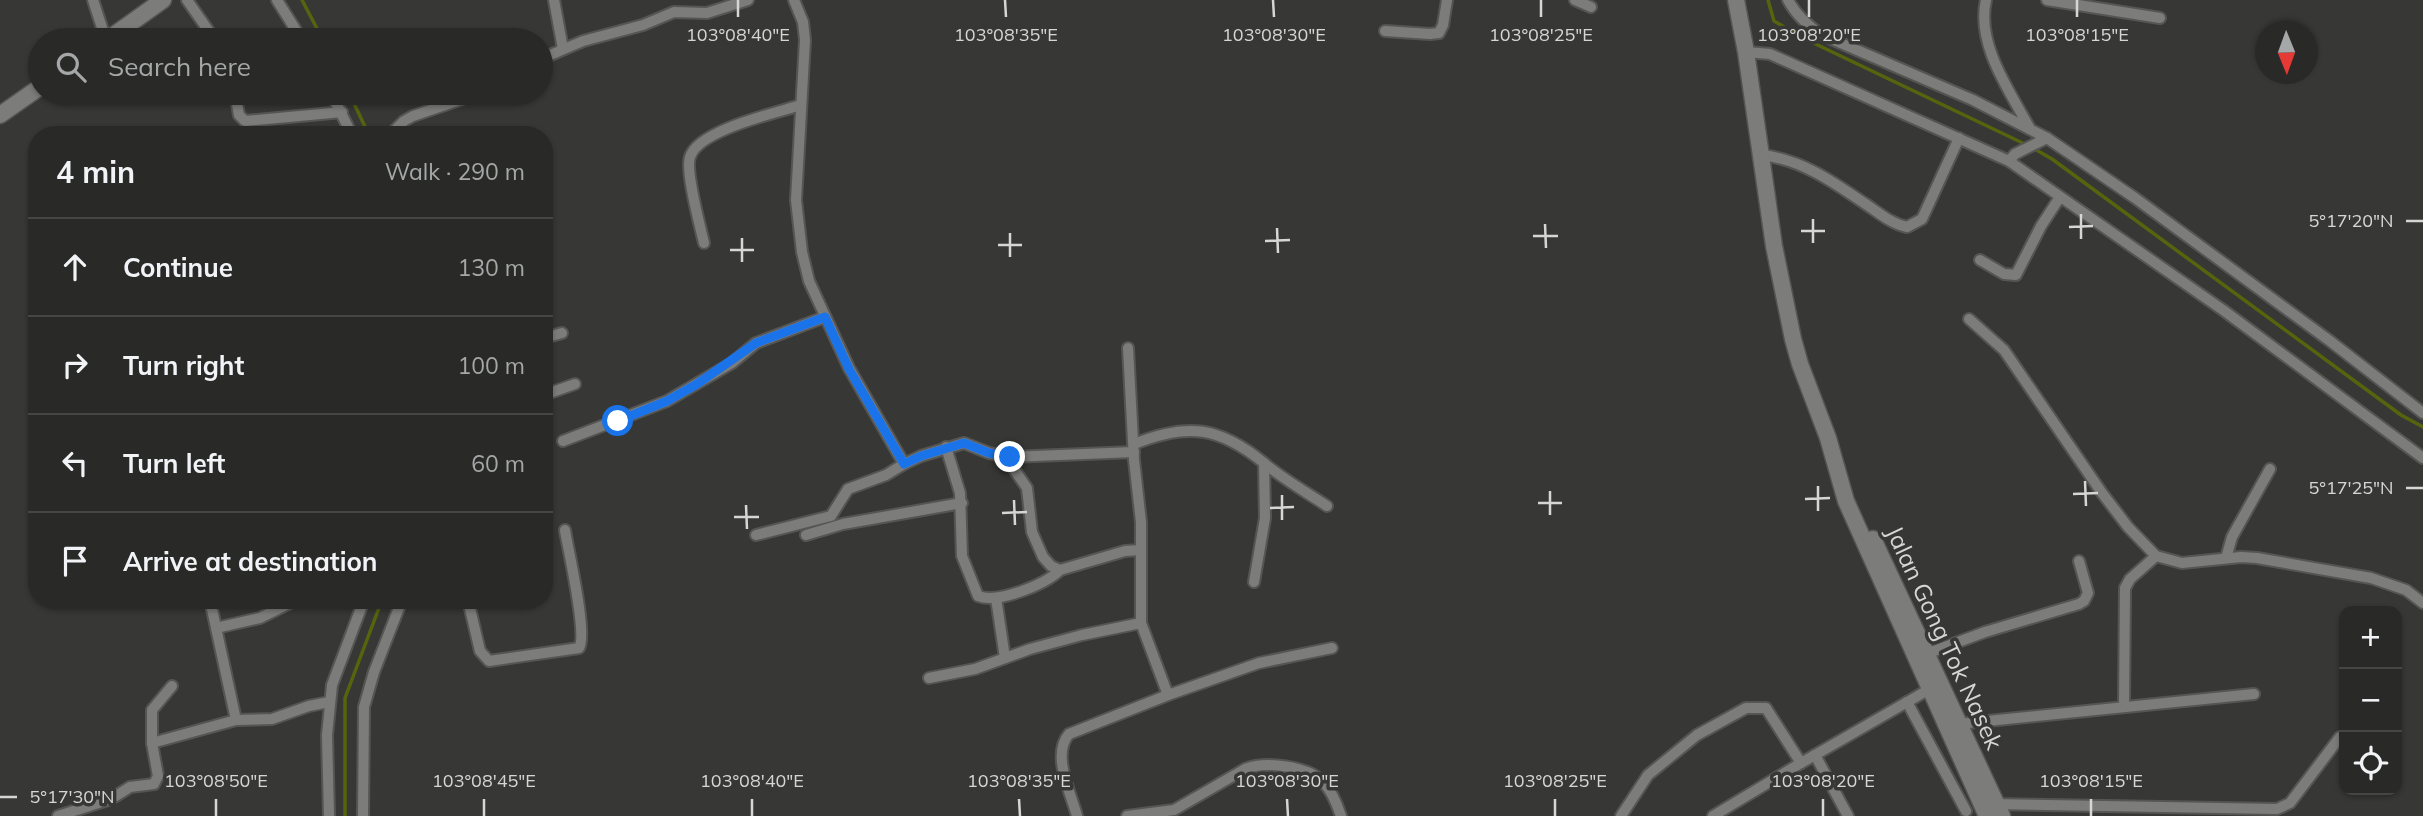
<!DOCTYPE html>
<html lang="en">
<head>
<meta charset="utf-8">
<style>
	:root { --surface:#292a28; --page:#313230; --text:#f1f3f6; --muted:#a5a7a8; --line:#454645 }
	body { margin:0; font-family:Mulish,sans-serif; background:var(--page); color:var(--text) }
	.controls { position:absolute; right:21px; bottom:21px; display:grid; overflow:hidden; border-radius:14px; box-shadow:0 2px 5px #0004 }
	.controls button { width:63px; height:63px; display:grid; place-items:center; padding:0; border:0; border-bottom:2px solid var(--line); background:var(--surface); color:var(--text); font:35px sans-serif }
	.compass { position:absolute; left:2255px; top:21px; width:63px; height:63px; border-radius:50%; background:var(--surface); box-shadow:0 2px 5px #0004; rotate:179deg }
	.stop { position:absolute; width:21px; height:21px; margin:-16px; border:5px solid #1a73e8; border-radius:50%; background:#fff }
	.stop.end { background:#1a73e8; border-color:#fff; box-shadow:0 2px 7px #0008 }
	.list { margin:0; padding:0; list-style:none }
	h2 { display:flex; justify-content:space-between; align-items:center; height:91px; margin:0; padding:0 28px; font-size:30px }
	h2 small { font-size:23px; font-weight:400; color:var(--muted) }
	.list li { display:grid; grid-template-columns:46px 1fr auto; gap:21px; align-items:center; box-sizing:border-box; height:98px; padding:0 28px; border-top:2px solid var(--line) }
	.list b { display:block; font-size:26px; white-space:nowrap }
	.list em { font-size:23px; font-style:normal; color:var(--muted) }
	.icon { flex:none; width:38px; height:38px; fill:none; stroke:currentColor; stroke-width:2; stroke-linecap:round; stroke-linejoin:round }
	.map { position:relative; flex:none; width:2423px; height:816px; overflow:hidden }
	.search { position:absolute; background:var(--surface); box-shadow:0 2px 5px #0004; left:28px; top:28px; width:525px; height:77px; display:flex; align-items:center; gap:18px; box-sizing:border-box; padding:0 24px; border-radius:38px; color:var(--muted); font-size:26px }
	.panel { position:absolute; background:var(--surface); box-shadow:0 2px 5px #0004; left:28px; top:126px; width:525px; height:483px; border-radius:28px }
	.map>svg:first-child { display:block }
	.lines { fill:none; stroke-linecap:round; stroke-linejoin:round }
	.stream { stroke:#56640e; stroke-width:3.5 }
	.street-casing { stroke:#555654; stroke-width:14 }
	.secondary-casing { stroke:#555654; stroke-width:19 }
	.street { stroke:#7c7d7a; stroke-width:10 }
	.secondary { stroke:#7c7d7a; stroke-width:16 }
	.route { stroke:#1a73e8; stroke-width:9 }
	.ticks { fill:none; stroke:#d6d7d5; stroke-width:2.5 }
	.labels { text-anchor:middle; stroke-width:7; stroke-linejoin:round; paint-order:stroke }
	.street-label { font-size:24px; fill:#d6d7d5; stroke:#373835 }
	.ticks-label { font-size:18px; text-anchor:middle; fill:#d6d7d5; stroke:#373835; stroke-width:7; stroke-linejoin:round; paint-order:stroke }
</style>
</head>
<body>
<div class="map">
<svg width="2423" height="816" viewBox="0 0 2423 816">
	<rect width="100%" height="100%" fill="#373835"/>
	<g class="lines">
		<g class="stream">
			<polyline points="302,0 323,40"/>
			<polyline points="1768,0 1774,21 1803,38 2031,147 2052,159 2401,415 2423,427"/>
			<polyline points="349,93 369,135"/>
			<polyline points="345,816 345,698 382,600"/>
		</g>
		<defs>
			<g id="street">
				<polyline points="93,0 106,40"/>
				<polyline points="187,0 215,40"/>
				<polyline points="277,0 302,40"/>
				<polyline points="554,0 563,49"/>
				<polyline points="794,0 803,22 805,40 796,200 802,252 809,281 849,368 904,464 921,456 964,443 989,453 1010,457 1134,452"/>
				<polyline points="1575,0 1591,7"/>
				<path d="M1788 0C1796 15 1808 26 1822 35L1973 100 2047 138 2135 198 2330 341 2423 413"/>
				<path d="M1986 0C1976 44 2009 90 2029 127"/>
				<polyline points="2047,0 2160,18"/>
				<polyline points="1385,31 1430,34 1439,33 1443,25 1447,0"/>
				<polyline points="1746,52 1770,54 2009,161 2223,310 2423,458"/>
				<polyline points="541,59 583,41 643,25 674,12 707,13 748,0"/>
				<polyline points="235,93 239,115 245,121 342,112"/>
				<polyline points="331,93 352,135"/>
				<polyline points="390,135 404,121 413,116 480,93"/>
				<path d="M1762 155C1802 160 1832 181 1864 203 1878 212 1891 224 1907 227L1922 219 1959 138"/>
				<polyline points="2009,161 2015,154 2047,138"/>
				<path d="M704 243C700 226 685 170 690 157 698 130 776 113 801 105"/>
				<polyline points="1980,260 2004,274 2016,275 2041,226 2060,197"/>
				<polyline points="1969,319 2004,350 2102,493 2128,527 2156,556 2182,563 2241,557 2257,558 2371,578 2406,590 2423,603"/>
				<polyline points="544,338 562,333"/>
				<polyline points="1128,348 1134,460 1141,522 1141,623 1168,695"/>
				<polyline points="544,395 575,384"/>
				<polyline points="563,441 667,401 732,363 756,343 825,317"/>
				<path d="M1134 444C1188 422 1220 427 1264 463 1283 479 1306 492 1327 506"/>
				<path d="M946 447 960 493 962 556 978 596C998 604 1046 584 1060 570"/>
				<polyline points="1005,456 1027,488 1032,532 1043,557 1051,566 1060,570 1125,551 1141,550"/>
				<polyline points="756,535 831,516 848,489 886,475 904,464"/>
				<polyline points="806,535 843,524 962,503"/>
				<polyline points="2226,558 2232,537 2270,469"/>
				<polyline points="1254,582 1265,518 1264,463"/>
				<polyline points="996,598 1005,658"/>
				<polyline points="210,600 236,720"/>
				<path d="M468 600 480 651 489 661 579 648C588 634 568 550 565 530"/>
				<polyline points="216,628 260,618 296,600"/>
				<polyline points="1926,654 1985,632 2079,604 2084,601 2088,593 2079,561"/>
				<polyline points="929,678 975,669 1030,649 1082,635 1141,623"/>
				<polyline points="1907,702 1966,811"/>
				<polyline points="2124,706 2125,588 2130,579 2156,556"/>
				<polyline points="1958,724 2254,694"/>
				<polyline points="152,743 152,710 172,686"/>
				<polyline points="1815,755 1848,816"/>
				<polyline points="1992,804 2277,809 2290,803 2340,737"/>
				<polyline points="58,816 111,799 130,787 154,784 158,776 152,743 236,720 272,719 309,706 329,702"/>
				<polyline points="329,816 327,735 332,685 364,600"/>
				<polyline points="363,816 364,707 374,672 402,600"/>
				<path d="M1077 816C1071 793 1051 755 1069 734L1168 695 1259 663 1332 648"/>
				<path d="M1127 816 1174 810 1245 769C1265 761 1308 766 1323 782 1332 791 1337 804 1341 816"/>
				<polyline points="1621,816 1648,775 1697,735 1746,708 1766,708 1801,763"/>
				<polyline points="1713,816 1801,763 1928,690"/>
			</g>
			<g id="secondary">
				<polyline points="1736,0 1746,52 1774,246 1793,339 1800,364 1828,438 1846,501 1987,816"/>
				<polyline points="107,40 163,0"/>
				<polyline points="0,115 40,87"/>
				<polyline points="1873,539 2002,816"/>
			</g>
		</defs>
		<use href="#street" class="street-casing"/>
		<use href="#secondary" class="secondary-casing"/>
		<use href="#street" class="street"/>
		<use href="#secondary" class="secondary"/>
	</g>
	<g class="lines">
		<polyline class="route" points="618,421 667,401 697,384 756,343 825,317 849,369 904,464 921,456 964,443 989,453 1010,457"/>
	</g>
	<path class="ticks" d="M738 0V17M1005 0 1006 17M1273 0 1274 17M1541 0V17M1809 0V17M2077 0V17M2081 214V239M1813 219V243M2406 221H2423M1545 224 1546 248M2069 227 2093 226M1277 228 1278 253M1801 231H1825M1010 233V257M1533 236H1558M742 238V262M1265 241 1290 240M998 245H1022M730 250H754M2085 481 2086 506M1818 486V511M2406 488H2423M1550 491V515M2073 494 2098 493M1282 495V520M1805 499 1830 498M1014 500 1015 525M1538 503H1562M746 505 747 529M1270 508 1294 507M1002 513 1027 512M734 517H759M0 797H17M216 799V816M484 799V816M752 799V816M1019 799 1020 816M1287 799 1288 816M1555 799V816M1823 799V816M2091 799V816"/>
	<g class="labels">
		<g class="street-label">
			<text transform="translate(1944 638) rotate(65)" y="8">Jalan Gong Tok Nasek</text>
		</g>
	</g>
	<g class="ticks-label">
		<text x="738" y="41">103°08'40"E</text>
		<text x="1006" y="41">103°08'35"E</text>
		<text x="1274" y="41">103°08'30"E</text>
		<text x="1541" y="41">103°08'25"E</text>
		<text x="1809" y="41">103°08'20"E</text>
		<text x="2077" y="41">103°08'15"E</text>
		<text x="2351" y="227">5°17'20"N</text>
		<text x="2351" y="494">5°17'25"N</text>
		<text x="216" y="787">103°08'50"E</text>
		<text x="484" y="787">103°08'45"E</text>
		<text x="752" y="787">103°08'40"E</text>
		<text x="1019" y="787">103°08'35"E</text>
		<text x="1287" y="787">103°08'30"E</text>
		<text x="1555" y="787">103°08'25"E</text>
		<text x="1823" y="787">103°08'20"E</text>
		<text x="2091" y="787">103°08'15"E</text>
		<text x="72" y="803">5°17'30"N</text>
	</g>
</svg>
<div class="controls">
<button>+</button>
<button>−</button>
<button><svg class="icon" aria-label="locate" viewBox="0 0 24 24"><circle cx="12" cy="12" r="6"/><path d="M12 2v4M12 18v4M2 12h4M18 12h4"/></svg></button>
</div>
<svg class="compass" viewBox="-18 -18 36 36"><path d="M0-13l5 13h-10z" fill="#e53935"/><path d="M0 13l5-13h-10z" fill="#a5a7a8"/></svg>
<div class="stop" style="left:618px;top:421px"></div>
<div class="stop end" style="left:1010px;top:457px"></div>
<div class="search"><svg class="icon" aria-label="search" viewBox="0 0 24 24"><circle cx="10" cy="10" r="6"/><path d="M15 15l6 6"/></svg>Search here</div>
<section class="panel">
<h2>4 min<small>Walk · 290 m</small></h2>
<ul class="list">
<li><svg class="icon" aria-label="ahead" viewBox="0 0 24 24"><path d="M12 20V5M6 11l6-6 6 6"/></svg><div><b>Continue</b></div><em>130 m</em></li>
<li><svg class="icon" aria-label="right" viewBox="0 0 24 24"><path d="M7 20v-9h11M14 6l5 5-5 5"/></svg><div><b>Turn right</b></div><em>100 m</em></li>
<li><svg class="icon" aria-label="left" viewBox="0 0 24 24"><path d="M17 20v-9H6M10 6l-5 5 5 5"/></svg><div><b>Turn left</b></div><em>60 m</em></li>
<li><svg class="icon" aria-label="arrive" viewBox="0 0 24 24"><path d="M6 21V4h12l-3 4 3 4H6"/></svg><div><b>Arrive at destination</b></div></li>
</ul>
</section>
</div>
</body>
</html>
